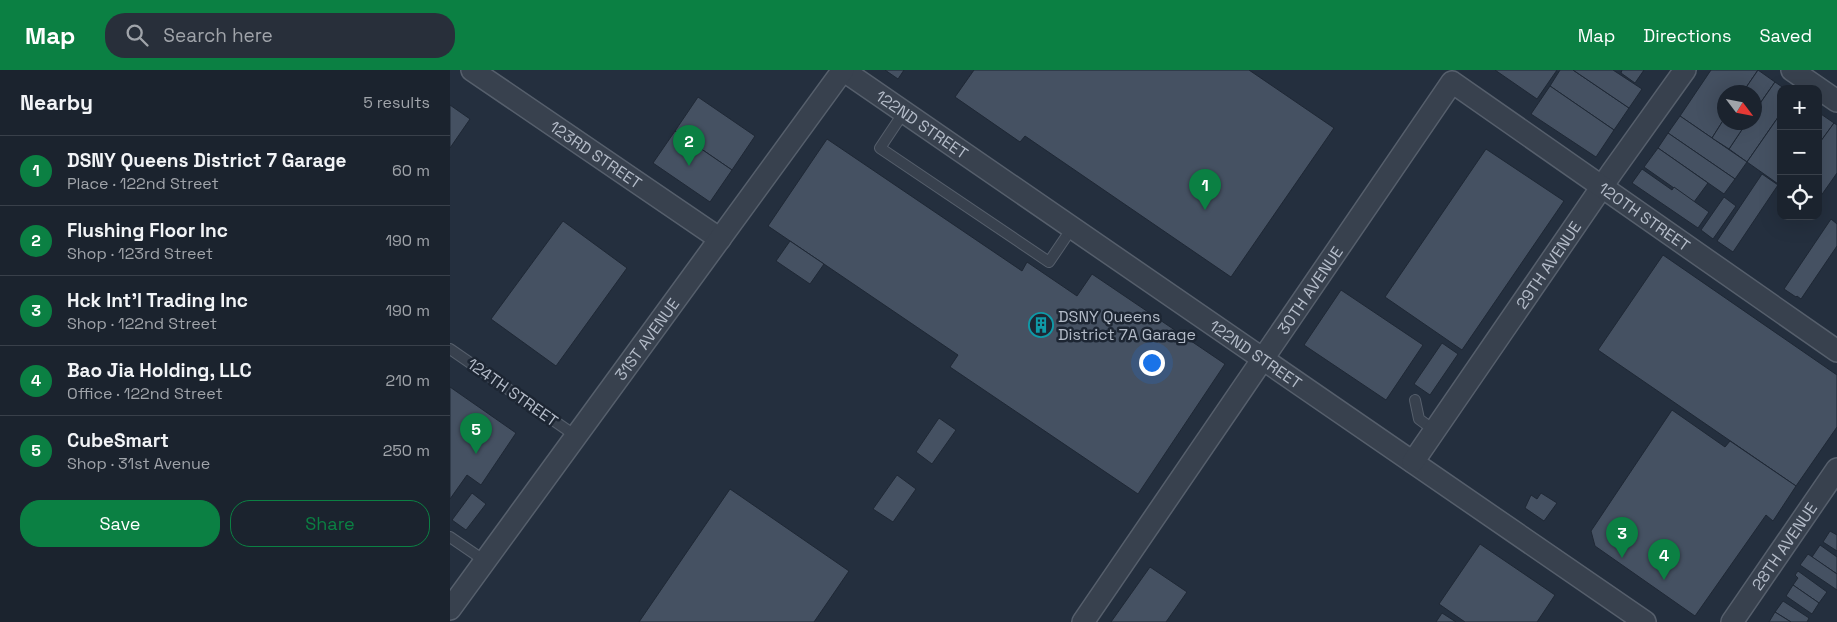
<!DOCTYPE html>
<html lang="en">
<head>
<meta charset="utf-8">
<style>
	:root { --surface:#1b232e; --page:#282f3a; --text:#f1f3f6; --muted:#a0a4aa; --line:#39404a; --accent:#0b8043 }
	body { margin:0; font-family:"Space Grotesk",sans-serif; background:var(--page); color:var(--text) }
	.controls { position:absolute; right:15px; top:15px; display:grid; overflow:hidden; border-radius:10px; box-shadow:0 5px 20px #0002 }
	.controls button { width:45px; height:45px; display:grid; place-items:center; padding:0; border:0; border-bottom:1px solid var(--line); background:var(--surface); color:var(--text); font:25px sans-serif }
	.compass { position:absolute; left:1267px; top:15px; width:45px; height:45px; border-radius:50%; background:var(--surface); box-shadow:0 5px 20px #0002; rotate:122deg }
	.you { position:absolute; left:701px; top:292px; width:18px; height:18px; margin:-12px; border:4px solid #fff; border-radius:50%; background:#1a73e8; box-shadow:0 0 0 8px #1a73e833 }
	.badge { display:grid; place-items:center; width:32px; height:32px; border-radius:50%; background:var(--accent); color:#fff; font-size:16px; font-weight:700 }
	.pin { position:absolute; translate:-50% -41px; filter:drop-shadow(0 1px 2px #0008) }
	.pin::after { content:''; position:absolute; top:26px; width:18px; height:15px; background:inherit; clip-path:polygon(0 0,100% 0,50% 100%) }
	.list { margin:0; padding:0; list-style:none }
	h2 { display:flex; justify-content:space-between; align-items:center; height:65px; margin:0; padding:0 20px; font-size:21px }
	h2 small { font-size:16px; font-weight:400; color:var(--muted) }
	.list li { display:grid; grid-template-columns:32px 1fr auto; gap:15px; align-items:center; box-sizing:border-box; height:70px; padding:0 20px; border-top:1px solid var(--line) }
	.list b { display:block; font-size:19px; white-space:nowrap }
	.list p { margin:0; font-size:16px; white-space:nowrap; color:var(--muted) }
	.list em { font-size:16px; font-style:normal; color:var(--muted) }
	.actions { display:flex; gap:10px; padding:15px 20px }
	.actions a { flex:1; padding:11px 0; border:1px solid var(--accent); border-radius:20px; text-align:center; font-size:18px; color:var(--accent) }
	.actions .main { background:var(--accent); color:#fff }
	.icon { flex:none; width:28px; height:28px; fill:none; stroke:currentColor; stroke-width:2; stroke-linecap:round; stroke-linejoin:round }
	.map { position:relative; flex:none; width:1387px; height:552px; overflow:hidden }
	header { display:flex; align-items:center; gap:30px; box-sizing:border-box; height:70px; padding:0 25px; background:var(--accent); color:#fff }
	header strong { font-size:24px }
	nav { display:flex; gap:28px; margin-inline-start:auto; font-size:18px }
	.search { width:350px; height:45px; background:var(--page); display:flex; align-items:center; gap:12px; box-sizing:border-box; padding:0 18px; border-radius:20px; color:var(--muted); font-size:19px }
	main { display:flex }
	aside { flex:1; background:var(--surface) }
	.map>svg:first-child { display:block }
	.building { fill:#455162; stroke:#1f2835 }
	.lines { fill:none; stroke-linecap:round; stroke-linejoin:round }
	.lane-casing { stroke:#565f6c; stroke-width:12 }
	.street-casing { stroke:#565f6c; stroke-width:24 }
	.lane { stroke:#38414e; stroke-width:10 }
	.street { stroke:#38414e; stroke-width:21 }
	.labels { text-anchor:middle; stroke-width:5; stroke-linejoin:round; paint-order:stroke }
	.street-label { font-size:16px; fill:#b4bcc9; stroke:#1d2633 }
	.poi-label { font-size:16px; fill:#b4bcc9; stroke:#1d2633; text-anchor:start }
</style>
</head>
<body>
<header>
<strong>Map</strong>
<div class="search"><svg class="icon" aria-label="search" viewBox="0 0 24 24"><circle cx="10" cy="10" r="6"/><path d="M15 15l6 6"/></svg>Search here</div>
<nav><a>Map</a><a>Directions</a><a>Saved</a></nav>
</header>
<main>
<aside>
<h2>Nearby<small>5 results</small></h2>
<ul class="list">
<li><span class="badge">1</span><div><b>DSNY Queens District 7 Garage</b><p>Place · 122nd Street</p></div><em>60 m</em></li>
<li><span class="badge">2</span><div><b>Flushing Floor Inc</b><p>Shop · 123rd Street</p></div><em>190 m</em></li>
<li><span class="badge">3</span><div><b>Hck Int'l Trading Inc</b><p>Shop · 122nd Street</p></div><em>190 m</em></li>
<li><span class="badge">4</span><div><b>Bao Jia Holding, LLC</b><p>Office · 122nd Street</p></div><em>210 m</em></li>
<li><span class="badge">5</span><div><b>CubeSmart</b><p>Shop · 31st Avenue</p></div><em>250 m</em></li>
</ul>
<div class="actions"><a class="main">Save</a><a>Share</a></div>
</aside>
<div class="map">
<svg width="1387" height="552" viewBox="0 0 1387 552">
	<rect width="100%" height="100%" fill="#242f3e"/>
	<g class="building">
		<polygon points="435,0 454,0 448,9"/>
		<polygon points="524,0 799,0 884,58 781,207 575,66 570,72 505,27"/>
		<polygon points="1045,0 1107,0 1087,29"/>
		<polygon points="1110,0 1123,0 1179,38 1164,60 1100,16"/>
		<polygon points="1123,0 1163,0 1192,19 1179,38"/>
		<polygon points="1172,0 1194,0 1185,13 1171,3"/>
		<polygon points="1261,0 1308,0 1293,22 1274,22 1274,49 1262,68 1230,46"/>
		<polygon points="1308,0 1325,12 1304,42 1304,22 1293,22"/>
		<polygon points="1325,12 1335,19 1331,19 1331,43 1297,92 1279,79 1297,52 1304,52 1304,42"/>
		<polygon points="1100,16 1164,60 1146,87 1081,44"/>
		<polygon points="248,27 305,66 282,100 225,61"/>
		<polygon points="0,35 20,49 0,78"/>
		<polygon points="1368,42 1384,53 1368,75"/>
		<polygon points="1331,43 1331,116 1297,92"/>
		<polygon points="1230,46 1297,92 1285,109 1218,63"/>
		<polygon points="1274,49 1274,52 1297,52 1279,79 1262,68"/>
		<polygon points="1384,53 1387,55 1387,103 1368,130 1368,75"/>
		<polygon points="225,61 282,100 260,132 203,93"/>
		<polygon points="1218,63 1285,109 1274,124 1208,78"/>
		<polygon points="377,69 572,201 577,192 627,226 642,204 775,294 688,424 500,297 508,285 318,156"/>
		<polygon points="1208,78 1258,113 1244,132 1194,97"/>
		<polygon points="1036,79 1114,131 1012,280 935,227"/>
		<polygon points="1192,99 1222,120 1224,117 1259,142 1248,158 1182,113"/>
		<polygon points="1312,104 1328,115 1283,182 1267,171"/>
		<polygon points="1274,127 1286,136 1263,169 1251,160"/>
		<polygon points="1381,149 1387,154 1387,176 1351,229 1347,226 1346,227 1334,219"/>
		<polygon points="113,151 177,198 106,296 41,249"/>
		<polygon points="340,171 374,194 360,214 326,191"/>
		<polygon points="1213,185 1387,305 1387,357 1346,416 1148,280"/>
		<polygon points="891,220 973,275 936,330 854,275"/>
		<polygon points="992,273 1008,284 980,325 964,314"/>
		<polygon points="0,317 66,363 31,415 17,405 0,429"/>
		<polygon points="1222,340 1275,377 1280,371 1346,416 1323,451 1316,445 1245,546 1145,476 1141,461"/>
		<polygon points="489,348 506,360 482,394 466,382"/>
		<polygon points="447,405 466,419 443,452 423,439"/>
		<polygon points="280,419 399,501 364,552 189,552"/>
		<polygon points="22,423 36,434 16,460 2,450"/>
		<polygon points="1091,423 1107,433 1094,451 1075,438 1081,425 1087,429"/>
		<polygon points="1380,461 1387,465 1387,481 1373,472"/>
		<polygon points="1030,474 1105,525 1087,552 1015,552 989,534"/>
		<polygon points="1370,475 1387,487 1387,504 1362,487"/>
		<polygon points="1358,484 1387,504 1387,520 1350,495"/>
		<polygon points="700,497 737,522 716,552 661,552"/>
		<polygon points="1348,501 1377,522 1369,533 1343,515 1348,508 1345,505"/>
		<polygon points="1343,515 1369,533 1362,544 1336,526"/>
		<polygon points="1333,531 1359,548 1357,552 1341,552 1325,542"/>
		<polygon points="1325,542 1341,552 1319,552"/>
		<polygon points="992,543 1006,552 986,552"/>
	</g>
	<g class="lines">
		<defs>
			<g id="lane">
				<polyline points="454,42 430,78 599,192 622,158"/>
				<polyline points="0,279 126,366"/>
				<polyline points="965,330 969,349 985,361"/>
				<polyline points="0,467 35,491"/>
			</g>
			<g id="street">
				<path id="s1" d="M22 0 270 169"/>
				<path id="s2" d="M393 0 1195 552"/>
				<polyline points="1342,0 1387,31"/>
				<path id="s3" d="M963 392 1162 102 1235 0"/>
				<path id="s4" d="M0 539 393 0"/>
				<path id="s5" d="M633 552 1002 12 1387 281"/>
				<path id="s6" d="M1282 552 1387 399"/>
			</g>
		</defs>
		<use href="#lane" class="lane-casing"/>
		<use href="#street" class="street-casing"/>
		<use href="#lane" class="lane"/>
		<use href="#street" class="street"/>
	</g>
	<defs>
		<symbol id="building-ring" viewBox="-11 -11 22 22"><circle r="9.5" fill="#1d2633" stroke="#0f9aa8" stroke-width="1.5"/><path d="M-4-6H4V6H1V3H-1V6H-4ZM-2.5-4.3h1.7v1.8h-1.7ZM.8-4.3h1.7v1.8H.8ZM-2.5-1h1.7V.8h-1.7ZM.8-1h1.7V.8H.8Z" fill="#0f9aa8"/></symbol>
	</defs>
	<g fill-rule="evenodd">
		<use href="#building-ring" x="577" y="241" width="28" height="28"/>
	</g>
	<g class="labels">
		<g class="street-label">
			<text dy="6" stroke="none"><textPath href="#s2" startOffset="96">122ND STREET</textPath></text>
			<text dy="6" stroke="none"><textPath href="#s1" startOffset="150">123RD STREET</textPath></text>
			<text dy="6" stroke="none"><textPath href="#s5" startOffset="889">120TH STREET</textPath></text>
			<text dy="6" stroke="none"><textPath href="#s3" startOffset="239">29TH AVENUE</textPath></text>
			<text dy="6" stroke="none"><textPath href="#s5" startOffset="402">30TH AVENUE</textPath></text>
			<text dy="6" stroke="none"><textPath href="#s4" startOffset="334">31ST AVENUE</textPath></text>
			<text dy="6" stroke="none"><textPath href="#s2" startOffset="501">122ND STREET</textPath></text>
			<text transform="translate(63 322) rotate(35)" y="6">124TH STREET</text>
			<text dy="6" stroke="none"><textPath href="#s6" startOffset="92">28TH AVENUE</textPath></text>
		</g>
		<g class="poi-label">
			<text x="608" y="252">DSNY Queens<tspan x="608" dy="18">District 7A Garage</tspan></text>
		</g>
	</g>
</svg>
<div class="controls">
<button>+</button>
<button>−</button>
<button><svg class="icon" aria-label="locate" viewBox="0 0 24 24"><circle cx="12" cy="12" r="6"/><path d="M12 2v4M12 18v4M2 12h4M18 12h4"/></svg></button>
</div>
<svg class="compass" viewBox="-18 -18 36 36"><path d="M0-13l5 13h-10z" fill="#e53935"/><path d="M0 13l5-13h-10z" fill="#a0a4aa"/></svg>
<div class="you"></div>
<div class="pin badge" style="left:755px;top:140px">1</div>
<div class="pin badge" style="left:239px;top:96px">2</div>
<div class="pin badge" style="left:1172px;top:488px">3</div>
<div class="pin badge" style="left:1214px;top:510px">4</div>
<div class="pin badge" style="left:26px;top:384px">5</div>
</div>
</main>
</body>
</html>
